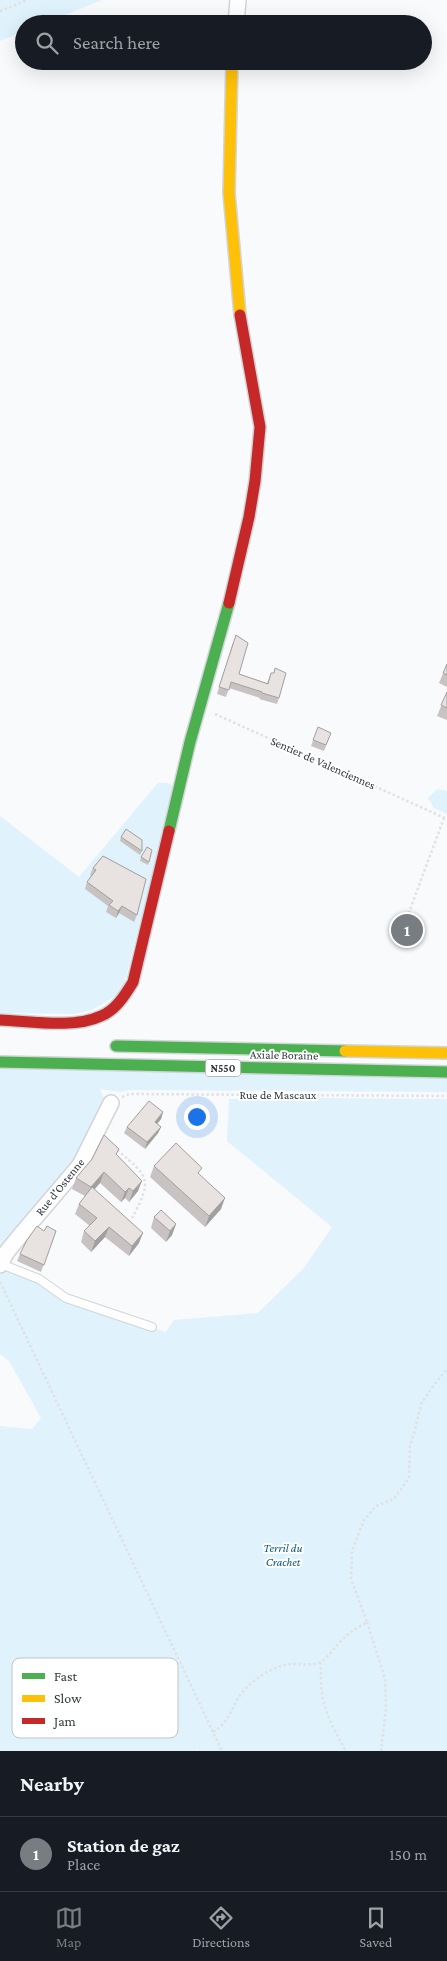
<!DOCTYPE html>
<html lang="en">
<head>
<meta charset="utf-8">
<style>
	:root { --surface:#171b24; --page:#242831; --text:#f1f3f6; --muted:#9ea1a6; --line:#363941; --accent:#777d80 }
	body { margin:0; font-family:"Crimson Pro",serif; background:var(--page); color:var(--text) }
	.you { position:absolute; left:196px; top:1116px; width:18px; height:18px; margin:-12px; border:4px solid #fff; border-radius:50%; background:#1a73e8; box-shadow:0 0 0 8px #1a73e833 }
	.badge { display:grid; place-items:center; width:32px; height:32px; border-radius:50%; background:var(--accent); color:#fff; font-size:16px; font-weight:700 }
	.pin { position:absolute; translate:-50% -50%; border:2px solid #fff; box-shadow:0 1px 5px #0006 }
	.list { margin:0; padding:0; list-style:none }
	h2 { display:flex; justify-content:space-between; align-items:center; height:65px; margin:0; padding:0 20px; font-size:21px }
	h2 small { font-size:16px; font-weight:400; color:var(--muted) }
	.list li { display:grid; grid-template-columns:32px 1fr auto; gap:15px; align-items:center; box-sizing:border-box; height:75px; padding:0 20px; border-top:1px solid var(--line) }
	.list b { display:block; font-size:19px; white-space:nowrap }
	.list p { margin:0; font-size:16px; white-space:nowrap; color:var(--muted) }
	.list em { font-size:16px; font-style:normal; color:var(--muted) }
	.icon { flex:none; width:28px; height:28px; fill:none; stroke:currentColor; stroke-width:2; stroke-linecap:round; stroke-linejoin:round }
	.map { position:relative; flex:none; width:447px; height:1751px; overflow:hidden }
	.search { position:absolute; background:var(--surface); box-shadow:0 5px 20px #0002; left:15px; right:15px; top:15px; height:55px; display:flex; align-items:center; gap:12px; box-sizing:border-box; padding:0 18px; border-radius:28px; color:var(--muted); font-size:19px }
	.sheet { height:140px; background:var(--surface) }
	nav { display:flex; justify-content:space-around; align-items:center; box-sizing:border-box; height:70px; border-top:1px solid var(--line); background:var(--surface); font-size:14px; color:var(--muted) }
	nav a { display:grid; justify-items:center; gap:2px }
	nav .on { color:var(--accent) }
	.map>svg:first-child { display:block }
	.green { fill:#e0f2fc }
	.lines { fill:none; stroke-linecap:round; stroke-linejoin:round }
	.lane-casing { stroke:#d1d5d8; stroke-width:10 }
	.street-casing { stroke:#d1d5d8; stroke-width:18 }
	.fast-casing { stroke:#d1d5d8; stroke-width:14 }
	.slow-casing { stroke:#d1d5d8; stroke-width:14 }
	.jam-casing { stroke:#d1d5d8; stroke-width:14 }
	.path { stroke:#e0e1e2; stroke-width:2.5; stroke-dasharray:2.5 2.5; stroke-linecap:butt }
	.lane { stroke:#fefeff; stroke-width:8 }
	.street { stroke:#fefeff; stroke-width:15 }
	.fast { stroke:#4caf50; stroke-width:11 }
	.slow { stroke:#ffc107; stroke-width:11 }
	.jam { stroke:#c62828; stroke-width:11 }
	.wall { fill:#c8c3c2 }
	.shaded-wall { fill:#a29f9e }
	.building { fill:#e8e3e1; stroke:#a29f9e }
	.labels { text-anchor:middle; stroke-width:4; stroke-linejoin:round; paint-order:stroke }
	.shield { fill:#fff; stroke:#6f7477; stroke-width:1 }
	.shield-label { font-size:11px; font-weight:bold; fill:#31393d }
	.street-label { font-size:12px; fill:#31393d; stroke:#fff }
	.park-label { font-size:12px; font-style:italic; fill:#0b5b7b; stroke:#fff }
	.key { fill:#fff; stroke:#c1c4c5; stroke-width:1 }
	.key-label { font-size:14px; fill:#31393d }
</style>
</head>
<body>
<div class="map">
<svg width="447" height="1751" viewBox="0 0 447 1751">
	<rect width="100%" height="100%" fill="#f8fafc"/>
	<g class="green">
		<polygon points="0,0 102,0 43,24 24,24 24,31 0,41"/>
		<polygon points="158,783 167,783 175,786 122,992 92,1010 75,1014 0,1013 0,816 79,877"/>
		<polygon points="437,789 447,791 447,814 434,808 428,798"/>
		<polygon points="0,1062 447,1072 447,1092 129,1090 120,1092 100,1089 105,1101 97,1133 0,1251"/>
		<polygon points="322,1098 447,1099 447,1751 198,1751 196,1746 197,1751 0,1751 0,1426 32,1429 41,1418 9,1361 0,1354 0,1265 39,1279 66,1298 166,1332 174,1320 258,1313 304,1268 332,1227 227,1141 229,1099"/>
	</g>
	<g class="lines">
		<defs>
			<polyline id="lane" points="1,1264 39,1279 66,1298 152,1327"/>
			<g id="street">
				<polyline points="236,24 238,0"/>
				<polyline points="0,1265 6,1253 23,1232 80,1165 111,1103"/>
			</g>
			<g id="fast">
				<polyline points="169,831 190,742 229,603"/>
				<polyline points="116,1046 345,1051"/>
				<polyline points="0,1062 447,1072"/>
			</g>
			<g id="slow">
				<polyline points="232,61 229,193 240,315"/>
				<polyline points="345,1051 447,1053"/>
			</g>
			<g id="jam">
				<polyline points="229,603 249,517 255,481 260,427 240,315"/>
				<path d="M0 1020C30 1021 74 1029 101 1016 116 1010 125 995 133 982L169 831"/>
			</g>
		</defs>
		<use href="#lane" class="lane-casing"/>
		<use href="#street" class="street-casing"/>
		<use href="#fast" class="fast-casing"/>
		<use href="#slow" class="slow-casing"/>
		<use href="#jam" class="jam-casing"/>
		<g class="path">
			<polyline points="0,11 28,0"/>
			<polyline points="215,714 447,819"/>
			<polyline points="405,923 444,818"/>
			<polyline points="122,1097 129,1094 447,1096"/>
			<path d="M117 1150C149 1177 153 1179 132 1218"/>
			<polyline points="0,1282 222,1751"/>
			<polyline points="367,1622 385,1679 386,1708 381,1751"/>
			<path d="M320 1662C322 1673 320 1683 322 1693 325 1715 336 1733 346 1751"/>
			<path d="M213 1732C233 1720 231 1702 247 1687 259 1676 274 1666 291 1664 300 1663 312 1667 321 1662 329 1657 335 1646 342 1640 350 1632 358 1627 367 1622L351 1579 352 1551 364 1520 376 1506 394 1499 409 1478 410 1445 414 1434 421 1404 430 1390 447 1369"/>
		</g>
		<use href="#lane" class="lane"/>
		<use href="#street" class="street"/>
		<use href="#fast" class="fast"/>
		<use href="#slow" class="slow"/>
		<use href="#jam" class="jam"/>
	</g>
	<g class="wall">
		<polygon points="233,642 239,674 267,683 271,673 279,698 277,704 259,699 260,698 229,688 226,697 217,694"/>
		<polygon points="447,664 447,687 439,683"/>
		<polygon points="447,692 447,720 437,716"/>
		<polygon points="318,727 331,733 324,751 311,746"/>
		<polygon points="121,837 142,851 140,855 120,841"/>
		<polygon points="103,856 137,915 134,922 119,913 116,918 106,912 108,906 85,889 87,882 91,876 90,875 93,868"/>
		<polygon points="141,857 149,862 148,865 140,861"/>
		<polygon points="163,1112 161,1119 157,1124 161,1127 158,1133 145,1149 124,1133 127,1127"/>
		<polygon points="117,1155 138,1191 129,1202 125,1198 121,1202 100,1183 94,1189 139,1243 129,1256 105,1237 91,1252 81,1242 84,1231 90,1226 75,1214 79,1204 85,1196 72,1189 76,1178"/>
		<polygon points="154,1166 200,1175 221,1209 205,1227 150,1177"/>
		<polygon points="154,1217 176,1224 172,1235 166,1242 151,1228"/>
		<polygon points="56,1231 41,1272 17,1261 20,1254"/>
	</g>
	<g class="shaded-wall">
		<polygon points="122,906 119,913 116,918 118,911"/>
		<polygon points="163,1112 161,1119 153,1129 155,1122"/>
		<polygon points="161,1127 158,1133 145,1149 147,1142"/>
		<polygon points="104,1172 100,1183 87,1198 91,1187"/>
		<polygon points="142,1181 138,1191 129,1202 133,1191"/>
		<polygon points="129,1188 125,1198 121,1202 125,1192"/>
		<polygon points="225,1198 221,1209 205,1227 209,1216"/>
		<polygon points="176,1224 172,1235 166,1242 170,1231"/>
		<polygon points="109,1227 105,1237 91,1252 95,1241"/>
		<polygon points="143,1233 139,1243 129,1256 132,1246"/>
	</g>
	<g class="building">
		<polygon points="236,635 248,643 239,674 268,684 271,673 274,673 275,668 286,673 279,698 262,693 262,692 231,682 229,690 219,687"/>
		<polygon points="447,664 447,675 443,673"/>
		<polygon points="447,692 447,708 441,705"/>
		<polygon points="318,727 331,733 326,745 313,740"/>
		<polygon points="126,829 142,840 142,851 121,837"/>
		<polygon points="147,847 152,850 149,862 141,857"/>
		<polygon points="103,856 146,879 137,915 122,906 118,911 109,905 113,901 87,882 96,870 93,868"/>
		<polygon points="149,1101 163,1112 155,1122 161,1127 147,1142 127,1127"/>
		<polygon points="104,1135 119,1149 116,1154 142,1181 133,1191 129,1188 125,1192 104,1172 91,1187 76,1178 92,1159"/>
		<polygon points="176,1143 202,1168 198,1173 225,1198 209,1216 154,1166"/>
		<polygon points="92,1187 143,1233 132,1246 109,1227 95,1241 84,1231 97,1218 79,1204"/>
		<polygon points="161,1210 176,1224 170,1231 154,1217"/>
		<polygon points="37,1226 44,1231 47,1226 56,1231 44,1265 20,1254 27,1240"/>
	</g>
	<g class="labels">
		<rect class="shield" x="205.5" y="1059.5" width="35" height="17" rx="4"/>
		<g class="shield-label">
			<text x="223" y="1072">N550</text>
		</g>
		<g class="street-label">
			<text transform="translate(323 763) rotate(24)" y="4">Sentier de Valenciennes</text>
			<text transform="translate(284 1055) rotate(1)" y="4">Axiale Boraine</text>
			<text x="278" y="1099">Rue de Mascaux</text>
			<text transform="translate(60 1187) rotate(-51)" y="4">Rue d'Ostenne</text>
		</g>
		<g class="park-label">
			<text x="283" y="1552">Terril du<tspan x="283" dy="14">Crachet</tspan></text>
		</g>
	</g>
	<rect x="12" y="1658" width="166" height="80" rx="8" class="key"/>
	<rect x="22" y="1673" width="23" height="6" fill="#4caf50"/>
	<rect x="22" y="1695" width="23" height="7" fill="#ffc107"/>
	<rect x="22" y="1718" width="23" height="6" fill="#c62828"/>
	<g class="key-label">
		<text x="54" y="1681">Fast</text>
		<text x="54" y="1703">Slow</text>
		<text x="54" y="1726">Jam</text>
	</g>
</svg>
<div class="you"></div>
<div class="pin badge" style="left:407px;top:930px">1</div>
<div class="search"><svg class="icon" aria-label="search" viewBox="0 0 24 24"><circle cx="10" cy="10" r="6"/><path d="M15 15l6 6"/></svg>Search here</div>
</div>
<section class="sheet">
<h2>Nearby<small></small></h2>
<ul class="list">
<li><span class="badge">1</span><div><b>Station de gaz</b><p>Place</p></div><em>150 m</em></li>
</ul>
</section>
<nav>
<a class="on"><svg class="icon" aria-label="map" viewBox="0 0 24 24"><path d="M3 6l6-2 6 2 6-2v14l-6 2-6-2-6 2zM9 4v14M15 6v14"/></svg>Map</a>
<a><svg class="icon" aria-label="directions" viewBox="0 0 24 24"><path d="M12 3l9 9-9 9-9-9zM9 14v-3h6M13 9l2 2-2 2"/></svg>Directions</a>
<a><svg class="icon" aria-label="saved" viewBox="0 0 24 24"><path d="M7 4h10v16l-5-4-5 4z"/></svg>Saved</a>
</nav>
</body>
</html>
